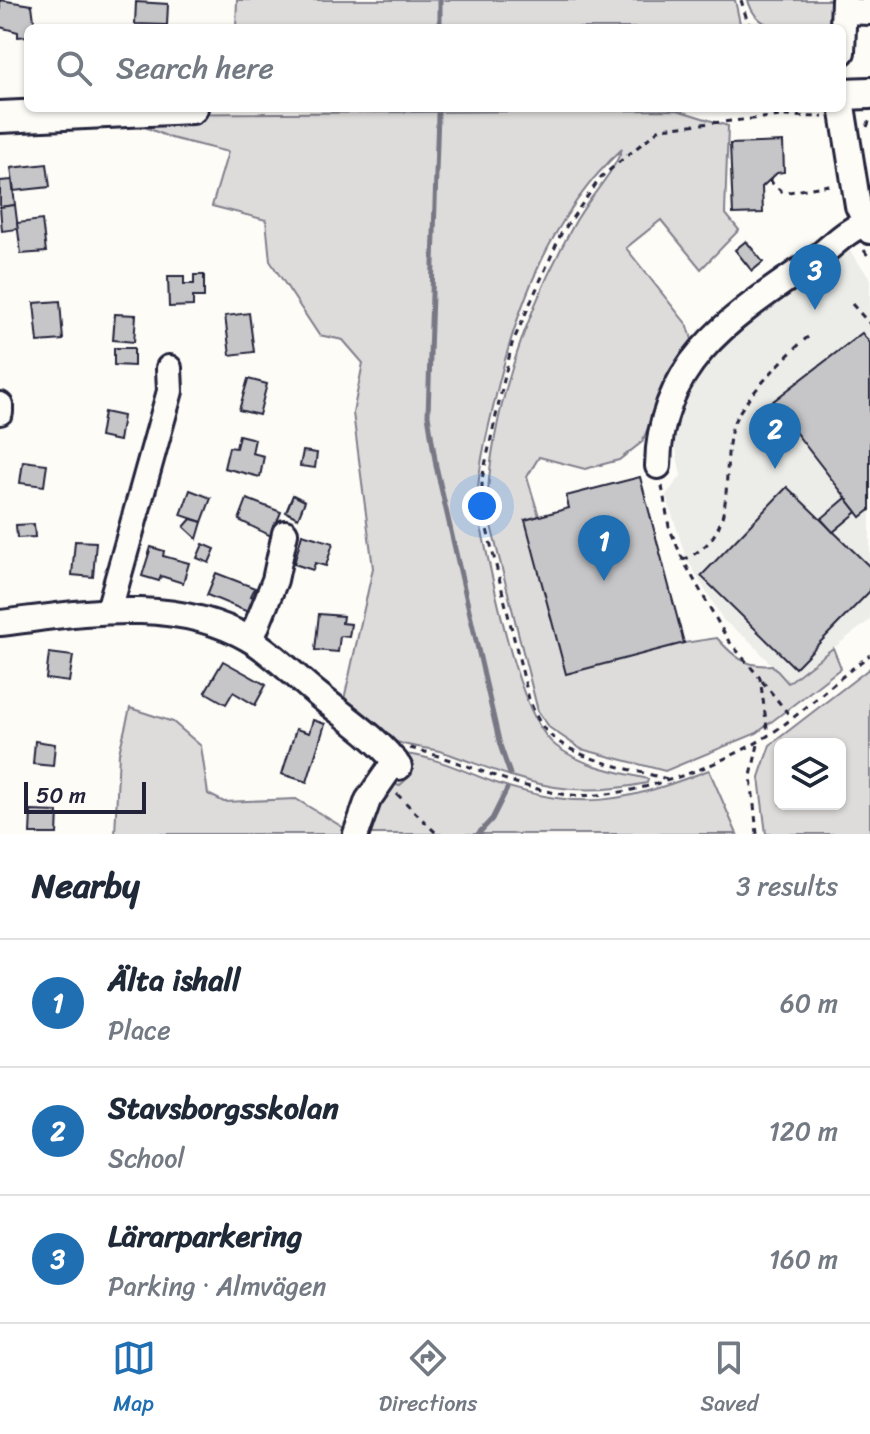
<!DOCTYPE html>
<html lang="en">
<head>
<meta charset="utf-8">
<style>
	:root { --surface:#fff; --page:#f2f2f3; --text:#1f2937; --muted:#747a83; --line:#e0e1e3; --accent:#1f6fb2 }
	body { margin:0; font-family:Sriracha,sans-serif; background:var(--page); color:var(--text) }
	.controls { position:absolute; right:24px; bottom:24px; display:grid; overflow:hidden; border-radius:12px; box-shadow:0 2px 6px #0004 }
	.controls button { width:72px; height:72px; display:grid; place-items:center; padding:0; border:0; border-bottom:2px solid var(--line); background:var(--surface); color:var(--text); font:40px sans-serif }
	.scale { position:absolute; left:24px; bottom:20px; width:122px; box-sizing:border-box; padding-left:8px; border:4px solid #22223b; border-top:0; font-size:22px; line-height:28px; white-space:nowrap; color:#22223b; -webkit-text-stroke:6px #fdfcf7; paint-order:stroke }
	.you { position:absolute; left:482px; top:506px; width:28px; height:28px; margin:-20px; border:6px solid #fff; border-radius:50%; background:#1a73e8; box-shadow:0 0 0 12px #1a73e833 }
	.badge { display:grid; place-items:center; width:52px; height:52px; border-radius:50%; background:var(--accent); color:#fff; font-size:26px; font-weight:700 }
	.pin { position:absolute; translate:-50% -66px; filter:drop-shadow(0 2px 4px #0008) }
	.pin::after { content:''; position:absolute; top:42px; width:28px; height:24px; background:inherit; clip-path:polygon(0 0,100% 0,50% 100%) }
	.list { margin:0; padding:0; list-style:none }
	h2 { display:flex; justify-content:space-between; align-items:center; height:104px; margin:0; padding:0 32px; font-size:34px }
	h2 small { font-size:26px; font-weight:400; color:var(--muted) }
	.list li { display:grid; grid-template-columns:52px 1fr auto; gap:24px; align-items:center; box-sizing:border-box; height:128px; padding:0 32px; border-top:2px solid var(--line) }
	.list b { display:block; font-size:30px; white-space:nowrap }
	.list p { margin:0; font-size:26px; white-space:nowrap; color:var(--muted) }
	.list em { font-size:26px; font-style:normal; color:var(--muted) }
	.icon { flex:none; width:44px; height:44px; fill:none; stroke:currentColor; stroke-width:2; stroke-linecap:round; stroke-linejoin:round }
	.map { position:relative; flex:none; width:870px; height:834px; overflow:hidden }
	.search { position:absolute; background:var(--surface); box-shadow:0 2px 6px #0004; left:24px; right:24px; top:24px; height:88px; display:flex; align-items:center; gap:20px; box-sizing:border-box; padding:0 28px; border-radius:12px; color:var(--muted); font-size:30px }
	.sheet { height:488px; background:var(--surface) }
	nav { display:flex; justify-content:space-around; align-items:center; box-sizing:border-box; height:112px; border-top:2px solid var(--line); background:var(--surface); font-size:22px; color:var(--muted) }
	nav a { display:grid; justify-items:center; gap:4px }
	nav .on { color:var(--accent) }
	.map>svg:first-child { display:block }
	.built { fill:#ecece9 }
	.green { fill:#dddcdb; stroke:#807f8b; stroke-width:2; fill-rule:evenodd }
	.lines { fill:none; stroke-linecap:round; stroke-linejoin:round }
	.stream { stroke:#787885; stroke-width:5 }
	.building { fill:#c6c6c8; stroke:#22223b; stroke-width:2 }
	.minor-casing { stroke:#22223b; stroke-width:30 }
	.major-casing { stroke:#22223b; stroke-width:36 }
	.path { stroke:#22223b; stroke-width:3; stroke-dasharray:6 6; stroke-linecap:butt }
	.minor { stroke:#fdfcf7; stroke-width:24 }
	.major { stroke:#fdfcf7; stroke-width:30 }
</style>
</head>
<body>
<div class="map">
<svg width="870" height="834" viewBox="0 0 870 834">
	<rect width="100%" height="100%" fill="#fdfcf7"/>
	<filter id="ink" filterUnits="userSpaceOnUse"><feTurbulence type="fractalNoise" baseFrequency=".0125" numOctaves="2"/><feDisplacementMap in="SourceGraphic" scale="16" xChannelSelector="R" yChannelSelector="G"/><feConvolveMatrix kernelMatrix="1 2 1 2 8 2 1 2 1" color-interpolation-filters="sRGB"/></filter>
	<g filter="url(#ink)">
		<polygon class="built" points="846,246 870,278 870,620 788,683 750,641 724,621 686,558 666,495 681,476 672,429 692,376 716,348"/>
		<g class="green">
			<polygon points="237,0 735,0 741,28 236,28"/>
			<path d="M748 0H834L836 28C803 28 758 39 748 0Z"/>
			<path d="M677 110 728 126 725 213 739 230 701 269 661 220 626 248 688 326 693 343 675 365 642 442 619 460 585 469 539 457 527 477 539 516 525 520 684 643 717 638C733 656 746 668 772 665L788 683 833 648 841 668 757 733 665 771 581 749 550 728 538 711 487 510C490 412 526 312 573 226 587 199 611 178 622 149 549 216 514 313 493 408 485 442 477 474 477 510 491 564 515 715 556 746 582 766 617 772 648 779L647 783C562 801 523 780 446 753 429 747 408 748 392 740 375 732 359 715 343 704L373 568 353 413 363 363 343 340 319 335 270 261 266 220 212 206 228 152 171 138 133 122 143 114Z"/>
			<path d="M870 668V834H766L759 777 770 745ZM780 744H840V804H780Z"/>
			<polygon points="130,708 173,722 201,746 208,794 224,802 296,799 354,834 115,834 119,753"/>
			<path d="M404 754C436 757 463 771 493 782 582 812 623 803 709 770L737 834H361L390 781 399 786 412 774 411 762Z"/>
		</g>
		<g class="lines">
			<g class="stream">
				<polyline points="440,0 440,28"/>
				<polyline points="438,113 428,415 436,466 500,745 510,774"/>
				<polyline points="478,834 492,819 507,789"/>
			</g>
		</g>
		<g class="building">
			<polygon points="0,0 32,5 35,28 28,28 28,36 18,37 18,32 0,27"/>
			<polygon points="136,2 168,4 167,25 135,24"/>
			<polygon points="783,142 784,172 777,173 762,187 763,213 733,214 730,144"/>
			<polygon points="47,164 50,187 14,191 11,168"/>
			<polygon points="12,180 15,205 0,207 0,181"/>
			<polygon points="15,205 18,229 2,231 0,207"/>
			<polygon points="42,220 46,252 21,254 17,223"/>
			<polygon points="746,241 763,262 752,271 735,250"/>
			<polygon points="194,275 204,275 204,297 193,297 193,306 169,307 168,276 184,276 184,284 194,284"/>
			<polygon points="60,301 63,340 38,342 34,303"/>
			<polygon points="249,313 254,352 230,355 225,316"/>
			<polygon points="115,314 136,315 134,342 113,340"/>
			<polygon points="862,333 870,343 870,510 861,517 772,402"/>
			<polygon points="114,348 134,348 134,366 114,365"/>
			<polygon points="248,379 267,384 259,415 239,410"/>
			<polygon points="104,412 123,416 119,441 100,437"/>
			<polygon points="239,435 255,439 252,453 264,456 260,477 224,468 229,447 236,448"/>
			<polygon points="303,451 317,453 315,468 300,466"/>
			<polygon points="23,461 47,464 44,486 20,483"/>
			<polygon points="640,477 684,643 566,674 525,520 569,508 566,496"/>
			<polygon points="787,487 870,567 870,591 795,668 701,576"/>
			<polygon points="190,490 211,498 202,522 181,515"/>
			<polygon points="293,495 305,501 298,518 286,512"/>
			<polygon points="846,498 857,512 833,532 821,519"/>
			<polygon points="247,499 281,512 271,536 239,520"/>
			<polygon points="191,519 202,522 197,539 184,527"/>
			<polygon points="34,524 35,537 17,538 16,525"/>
			<polygon points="302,534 333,543 326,566 315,563 313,570 294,564"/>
			<polygon points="75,541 96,542 93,577 72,575"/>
			<polygon points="203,544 215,549 209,563 197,558"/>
			<polygon points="151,547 164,551 163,556 189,563 183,583 161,576 159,581 142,576"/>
			<polygon points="216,573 255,588 251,596 259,600 253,614 207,595"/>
			<polygon points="319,614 343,616 342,623 351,624 349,637 340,636 338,652 315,650"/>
			<polygon points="49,653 73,656 69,682 46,679"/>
			<polygon points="223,661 266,685 255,705 233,692 226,704 205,692"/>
			<polygon points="313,720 325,724 307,782 282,774 296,729 309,733"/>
			<polygon points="35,741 55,744 53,766 33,764"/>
			<polygon points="31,811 58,812 57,834 30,834"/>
		</g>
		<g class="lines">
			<defs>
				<g id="minor">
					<polyline points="844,11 870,12"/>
					<polyline points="842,52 844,0"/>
					<polyline points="842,106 858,206 870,231"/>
					<polyline points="0,405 0,412"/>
					<path d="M658 466C659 363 732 317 809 264 829 250 845 229 870 222"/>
					<polyline points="109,610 170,391 169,368"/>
					<path d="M0 623C83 613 174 595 251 640 274 654 296 677 317 694 346 718 376 736 399 767"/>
					<polyline points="251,640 275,580 285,533"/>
					<polyline points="356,834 368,800 395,761"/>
				</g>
				<g id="major">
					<polyline points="842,94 870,93"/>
					<polyline points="0,117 192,108"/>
				</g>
			</defs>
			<use href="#minor" class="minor-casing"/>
			<use href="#major" class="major-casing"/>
			<g class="path">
				<polyline points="741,0 748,23 756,28"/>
				<polyline points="867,127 870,119"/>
				<polyline points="769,180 783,193 835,184"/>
				<polyline points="864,250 870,259"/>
				<polyline points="852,304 870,324"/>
				<polyline points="662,486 669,527 683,560 728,640 760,678 768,735"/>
				<path d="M683 560C744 533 718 474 733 425 739 404 790 351 808 337"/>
				<polyline points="762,681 790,716"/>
				<path d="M410 748C460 760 505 784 556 793 614 805 703 772 754 744 796 721 831 683 870 655"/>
				<path d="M667 779C631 769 575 760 548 733 539 724 534 711 529 699L482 509V479L512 344 561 234 601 177 661 128 782 116 823 117"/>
				<polyline points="397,794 437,834"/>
				<polyline points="757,834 751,776 759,740"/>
			</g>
			<use href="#minor" class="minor"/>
			<use href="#major" class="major"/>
		</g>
	</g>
</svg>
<div class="controls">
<button><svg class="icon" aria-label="layers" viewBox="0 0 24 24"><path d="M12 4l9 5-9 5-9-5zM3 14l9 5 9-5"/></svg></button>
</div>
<div class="scale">50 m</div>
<div class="you"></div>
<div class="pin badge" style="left:604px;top:581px">1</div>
<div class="pin badge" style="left:775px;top:469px">2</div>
<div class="pin badge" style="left:815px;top:310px">3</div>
<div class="search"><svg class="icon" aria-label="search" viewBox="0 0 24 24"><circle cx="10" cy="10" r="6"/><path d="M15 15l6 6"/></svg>Search here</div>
</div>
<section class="sheet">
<h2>Nearby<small>3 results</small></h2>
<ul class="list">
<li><span class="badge">1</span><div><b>Älta ishall</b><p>Place</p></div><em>60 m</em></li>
<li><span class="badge">2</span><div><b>Stavsborgsskolan</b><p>School</p></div><em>120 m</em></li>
<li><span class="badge">3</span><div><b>Lärarparkering</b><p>Parking · Almvägen</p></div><em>160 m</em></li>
</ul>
</section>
<nav>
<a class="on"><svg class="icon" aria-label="map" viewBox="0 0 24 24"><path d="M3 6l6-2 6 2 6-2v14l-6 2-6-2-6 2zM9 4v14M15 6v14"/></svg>Map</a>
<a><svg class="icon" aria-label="directions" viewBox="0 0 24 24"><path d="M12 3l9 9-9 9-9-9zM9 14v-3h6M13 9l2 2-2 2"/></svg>Directions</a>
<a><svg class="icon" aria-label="saved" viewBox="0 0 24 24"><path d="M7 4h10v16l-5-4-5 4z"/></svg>Saved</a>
</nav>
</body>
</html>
